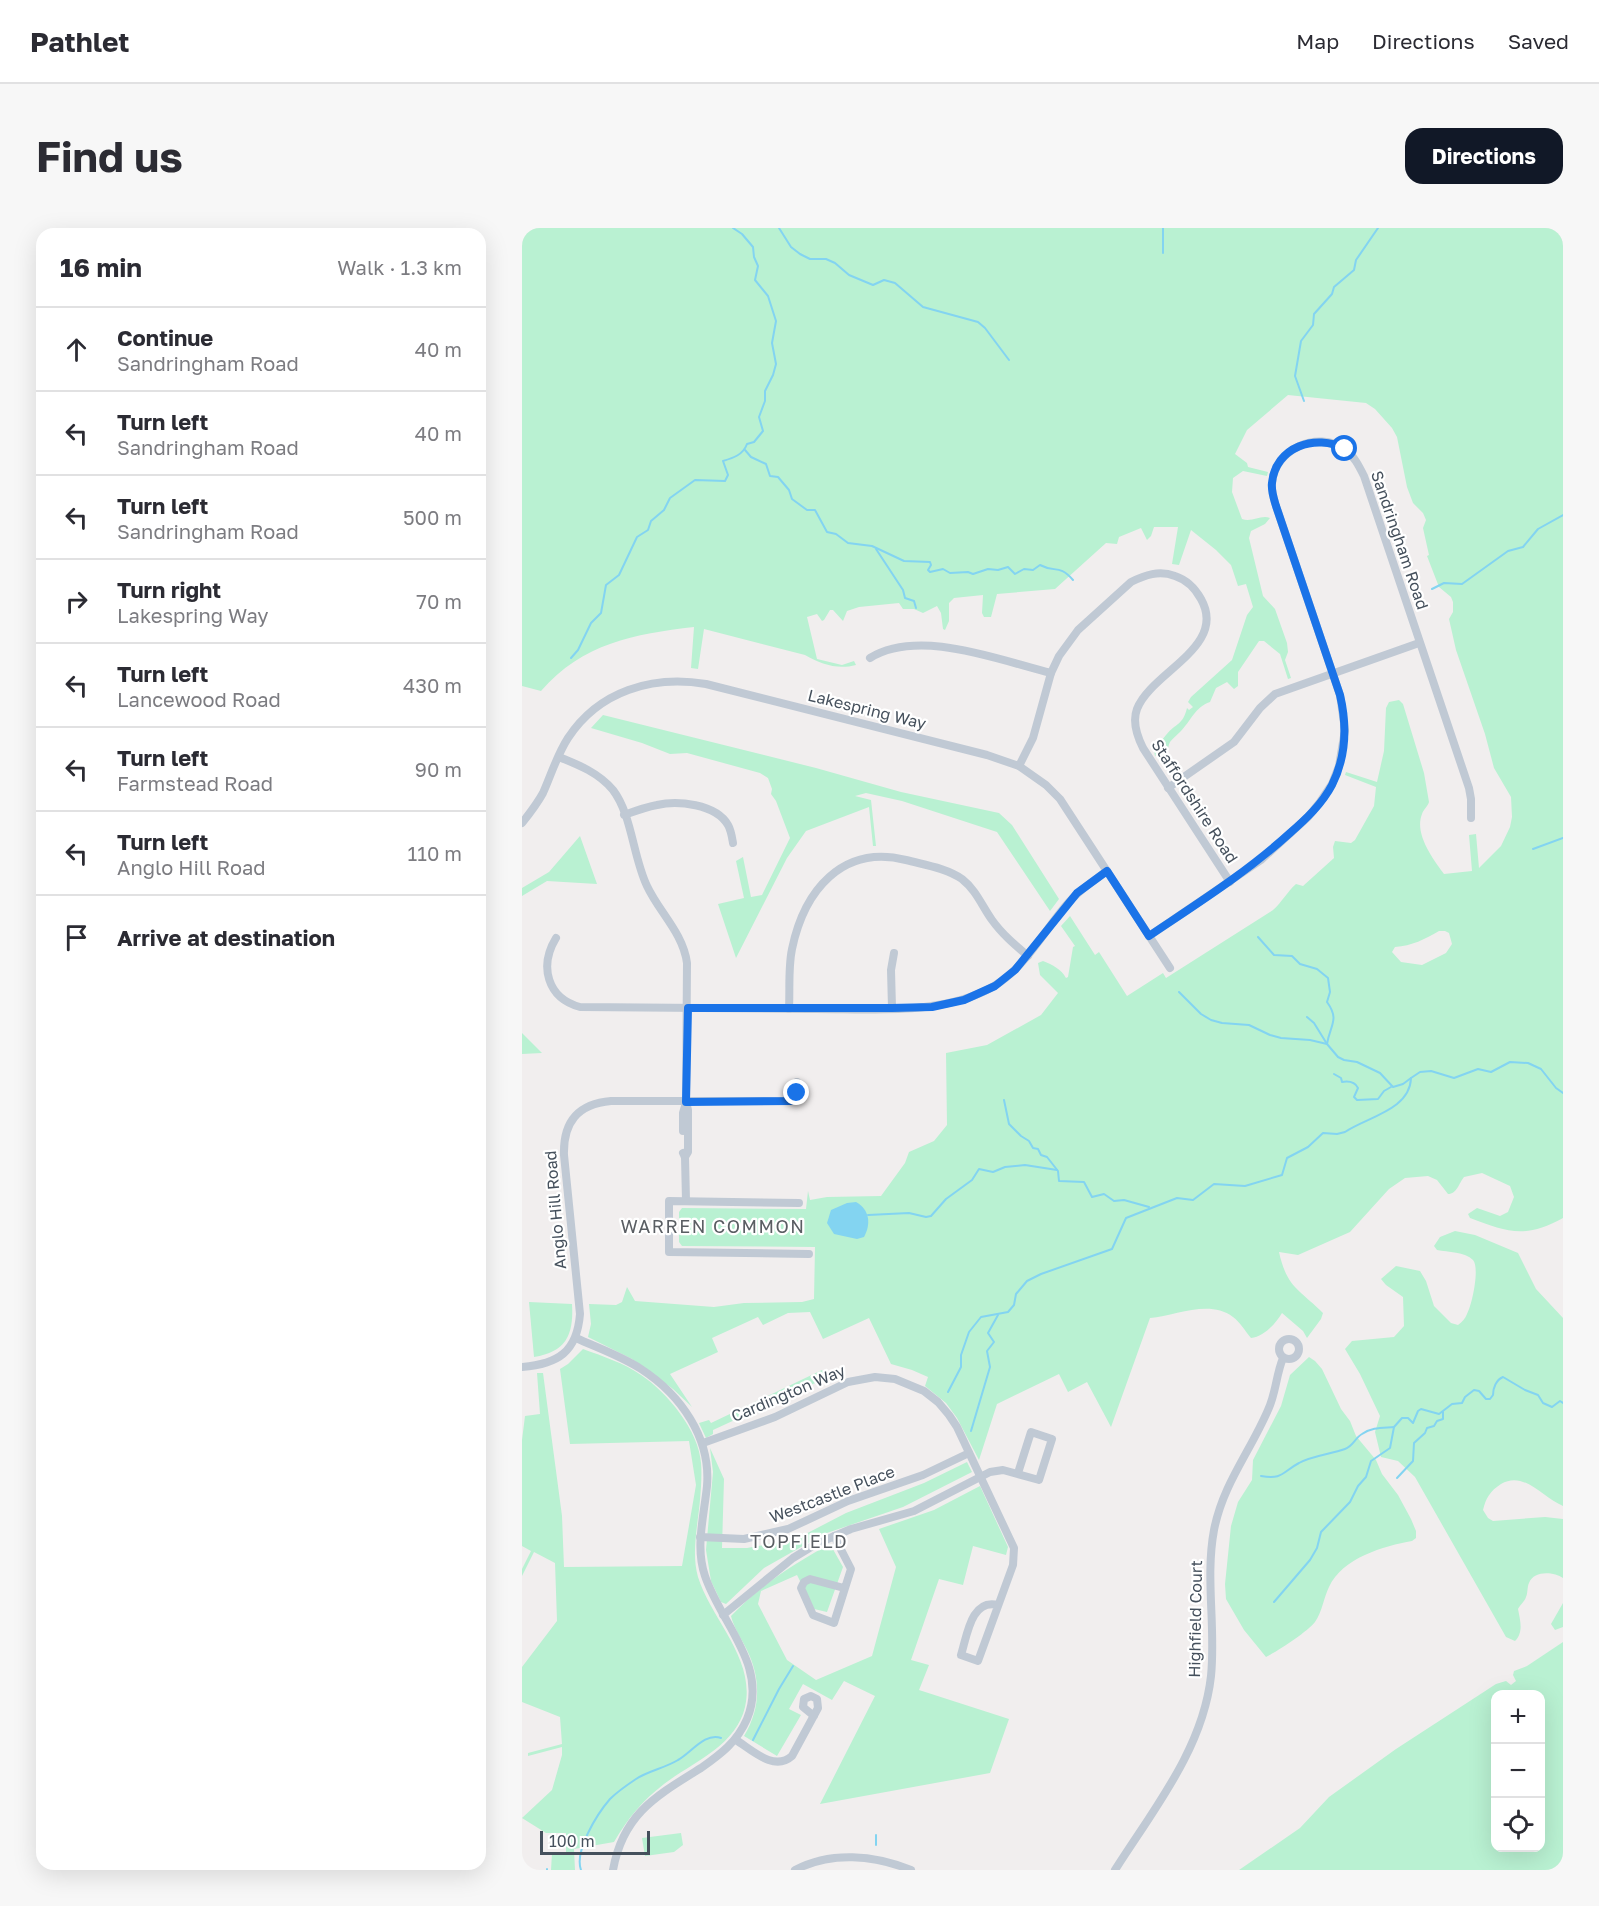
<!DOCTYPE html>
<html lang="en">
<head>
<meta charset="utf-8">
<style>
	:root { --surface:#fff; --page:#f7f7f7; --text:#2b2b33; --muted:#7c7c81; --line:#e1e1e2; --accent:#111827 }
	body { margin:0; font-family:"Golos Text",sans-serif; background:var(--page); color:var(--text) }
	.controls { position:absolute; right:18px; bottom:18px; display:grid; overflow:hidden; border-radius:12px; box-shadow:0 6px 24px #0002 }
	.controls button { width:54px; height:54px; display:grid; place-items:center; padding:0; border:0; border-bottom:2px solid var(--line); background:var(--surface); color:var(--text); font:30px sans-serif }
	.scale { position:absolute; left:18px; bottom:15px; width:110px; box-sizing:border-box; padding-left:6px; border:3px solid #45505c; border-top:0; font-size:16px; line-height:21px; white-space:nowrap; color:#45505c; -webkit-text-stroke:4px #fff; paint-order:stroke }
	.stop { position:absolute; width:18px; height:18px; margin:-14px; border:4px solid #1a73e8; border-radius:50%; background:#fff }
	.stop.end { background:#1a73e8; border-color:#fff; box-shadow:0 2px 6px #0008 }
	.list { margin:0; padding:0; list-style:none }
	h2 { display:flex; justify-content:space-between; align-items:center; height:78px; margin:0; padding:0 24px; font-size:26px }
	h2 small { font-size:20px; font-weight:400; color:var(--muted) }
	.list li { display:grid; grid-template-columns:39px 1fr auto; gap:18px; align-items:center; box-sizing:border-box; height:84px; padding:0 24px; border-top:2px solid var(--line) }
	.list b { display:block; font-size:22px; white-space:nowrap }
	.list p { margin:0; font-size:20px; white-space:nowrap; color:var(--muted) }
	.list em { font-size:20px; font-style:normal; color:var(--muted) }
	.icon { flex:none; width:33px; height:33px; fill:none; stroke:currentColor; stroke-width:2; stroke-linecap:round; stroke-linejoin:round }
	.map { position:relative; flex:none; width:1041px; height:1642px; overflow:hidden; border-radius:18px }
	header { display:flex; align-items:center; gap:36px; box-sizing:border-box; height:84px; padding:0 30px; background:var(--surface); border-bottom:2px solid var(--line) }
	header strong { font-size:28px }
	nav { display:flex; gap:33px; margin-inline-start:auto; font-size:21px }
	.intro { display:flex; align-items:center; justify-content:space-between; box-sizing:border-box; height:144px; padding:0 36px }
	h1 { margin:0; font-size:42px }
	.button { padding:15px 27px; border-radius:18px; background:var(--accent); color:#fff; font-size:21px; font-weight:700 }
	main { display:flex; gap:36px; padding:0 36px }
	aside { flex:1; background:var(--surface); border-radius:18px; box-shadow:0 6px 24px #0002 }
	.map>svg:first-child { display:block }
	.green { fill:#b9f1d2; fill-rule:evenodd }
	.water { fill:#83d4f1 }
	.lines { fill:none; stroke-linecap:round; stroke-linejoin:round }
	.stream { stroke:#83d4f1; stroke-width:2 }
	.minor { stroke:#c0c9d4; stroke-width:8 }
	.route { stroke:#1a73e8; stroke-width:8 }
	.labels { text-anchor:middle; stroke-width:4.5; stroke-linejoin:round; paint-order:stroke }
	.street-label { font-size:16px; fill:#45505c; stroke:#fff }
	.neighbourhood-label { font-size:18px; letter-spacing:1.5px; fill:#5a5e63; stroke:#fff }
</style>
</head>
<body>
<header>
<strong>Pathlet</strong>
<nav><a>Map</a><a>Directions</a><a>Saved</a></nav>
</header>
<div class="intro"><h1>Find us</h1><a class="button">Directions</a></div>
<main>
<aside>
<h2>16 min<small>Walk · 1.3 km</small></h2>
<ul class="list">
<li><svg class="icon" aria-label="ahead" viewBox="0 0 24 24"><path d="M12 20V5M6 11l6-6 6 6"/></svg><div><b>Continue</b><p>Sandringham Road</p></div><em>40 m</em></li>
<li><svg class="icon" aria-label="left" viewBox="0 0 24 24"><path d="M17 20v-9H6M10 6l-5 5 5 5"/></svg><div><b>Turn left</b><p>Sandringham Road</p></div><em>40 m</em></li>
<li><svg class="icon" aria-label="left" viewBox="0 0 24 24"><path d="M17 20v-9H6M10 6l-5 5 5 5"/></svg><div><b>Turn left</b><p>Sandringham Road</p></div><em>500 m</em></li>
<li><svg class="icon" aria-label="right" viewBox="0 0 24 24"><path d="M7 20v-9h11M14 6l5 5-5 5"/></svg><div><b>Turn right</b><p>Lakespring Way</p></div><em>70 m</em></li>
<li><svg class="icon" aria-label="left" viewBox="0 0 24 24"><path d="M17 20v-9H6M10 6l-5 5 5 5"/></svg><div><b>Turn left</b><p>Lancewood Road</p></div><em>430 m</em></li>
<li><svg class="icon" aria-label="left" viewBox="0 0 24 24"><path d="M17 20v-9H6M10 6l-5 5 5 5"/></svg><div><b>Turn left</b><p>Farmstead Road</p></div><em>90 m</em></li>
<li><svg class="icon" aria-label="left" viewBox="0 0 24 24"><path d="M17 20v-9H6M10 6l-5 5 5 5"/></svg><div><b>Turn left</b><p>Anglo Hill Road</p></div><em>110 m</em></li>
<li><svg class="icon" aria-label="arrive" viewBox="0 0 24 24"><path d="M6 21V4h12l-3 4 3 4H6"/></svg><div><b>Arrive at destination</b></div></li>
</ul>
</aside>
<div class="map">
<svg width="1041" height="1642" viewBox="0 0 1041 1642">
	<rect width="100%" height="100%" fill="#f1eeee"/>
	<g class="green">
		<path d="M0 0H1041V990C1003 1011 985 1004 948 990L946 986 955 980 978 988 986 984 992 969 988 958 960 945 942 949C937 955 935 966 926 966L915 952 906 948 883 950 867 961 828 1004 776 1027 757 1024C765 1060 777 1061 801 1085L799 1091 785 1110 781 1103 760 1085C754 1095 742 1109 729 1110 723 1103 718 1094 711 1089 687 1071 654 1088 628 1090L589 1199 565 1154 546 1164 537 1146 475 1176 457 1232 435 1190 424 1175 403 1158 406 1149 390 1142 369 1136 347 1090 301 1111 288 1084 266 1085 241 1097 236 1089 190 1110 196 1124 148 1146 170 1179 151 1161 110 1131 66 1109 69 1096 67 1076 94 1077 100 1074 105 1059 113 1073 192 1079 222 1075 280 1074 292 1071 293 1019 160 1018 157 1014V984L160 980 284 981 286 963 288 972 305 969 359 968 383 935 387 924 412 913 425 897 424 825 465 817 519 787 536 765 518 747 516 735 521 733C531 737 539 741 544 750L546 749 551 719 553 718 539 698 548 688 573 727 577 724 605 768 641 745 644 750 751 682C760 674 765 664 774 656L781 658 812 630 811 619 813 613 829 615 833 612 852 578 854 559 823 547 824 544 855 554 862 523 864 480 867 474 877 472 881 476 902 545 907 574C906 578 901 582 900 586 892 606 911 631 922 646L950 643 947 607 954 606 957 640 979 618 988 599 990 589 989 569 972 540 963 506 934 422 927 391 931 384V374L929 369 917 359 905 328 907 327 901 300 904 292 901 285 891 275 885 259 875 209 870 200 853 181 844 175 766 167 725 202 713 226 725 235 726 239 746 244 745 248 721 243 711 250 710 264 720 291C730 295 739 286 748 290L743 296 729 303 727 310 741 368 753 381 765 415 766 424 763 432 769 450 766 451 758 426 742 413H737L716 444V458L712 461 705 454 694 460 688 474C673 479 669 493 658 504 655 507 651 510 648 514 644 521 648 529 643 536L638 525 633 528 632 522C636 517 640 512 644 507 654 495 661 497 665 480L667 482 671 479 666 474 669 469 710 432 725 387 731 379 724 356 716 358 709 337 694 322 669 302 657 337 650 336 656 299H632L629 308 625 312 619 300 597 309 595 316 584 315 533 361 475 366 469 389H462L460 385 461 367 432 370 427 375V393L423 402 421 401 419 385 415 378 401 385 392 381H381L377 375 337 379 325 383 321 393 311 382H308L302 392 300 393 295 386 285 389 295 431 320 437 332 433 334 437C315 442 299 436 283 427L182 401 176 441 169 440 172 399C112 406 61 415 19 463L0 458ZM917 703H923L927 705 930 716 924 725 900 737 879 734 870 724 873 719C890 718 903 711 917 703Z"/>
		<polygon points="81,487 294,540 379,564 477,585 490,597 537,671 528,683 475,604 380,573 344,565 333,568 349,572 354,618 351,618 347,579 284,603 265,630 214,730 196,676 222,670 214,633 221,629 229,669 240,667 268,610 254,573 249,566 250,561 246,550 238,545 165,525 148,526 120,515 69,500"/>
		<polygon points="58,608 75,656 25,653 0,668 0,660 27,644"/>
		<polygon points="0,805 20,825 0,826"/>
		<path d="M933 1003 953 1007 996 1025 1014 1061 1041 1090V1278C1021 1270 1002 1242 979 1256 968 1263 964 1270 961 1282L966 1290 971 1293 1023 1289 1041 1291V1350C1032 1344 1012 1342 1007 1355 1005 1359 1006 1365 1004 1369 1003 1373 998 1377 996 1381 998 1392 1002 1404 993 1413L984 1409 893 1249 876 1233 859 1229 853 1204 858 1188 838 1146 823 1121 830 1113 872 1109 882 1098 881 1069 864 1057 859 1051 874 1038 898 1043 904 1053 912 1078 929 1095 936 1097C940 1094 943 1091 945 1086 950 1077 958 1040 951 1032 943 1024 926 1024 915 1022L912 1018 918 1009Z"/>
		<path d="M7 1074 50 1076C52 1108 43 1124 12 1129Z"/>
		<path d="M61 1121C80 1128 102 1135 119 1147 145 1164 177 1203 179 1235 180 1247 179 1260 178 1272 176 1296 169 1325 176 1349 189 1391 234 1431 223 1479 214 1518 171 1534 142 1556 120 1573 106 1590 92 1614L52 1621 53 1642H29L30 1625H44V1605H24L0 1590 30 1562 40 1527V1519L6 1528V1525L40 1516 38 1489 0 1474V1439L35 1393 33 1335 12 1324 0 1348V1341L9 1323 0 1318V1212L3 1188 18 1186 15 1145H21L40 1288 42 1339 160 1338 174 1257 167 1213 48 1216 38 1141 46 1136Z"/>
		<path d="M787 1129 793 1133 800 1141 819 1181 828 1193 834 1208 854 1232 860 1246 876 1267 889 1291 894 1303V1310L890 1313C862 1318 820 1330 807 1359 802 1369 800 1384 793 1394 785 1404 756 1423 744 1429L722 1402 704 1371 703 1356 709 1298 716 1274 730 1252 731 1232 759 1178 768 1147Z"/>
		<polygon points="300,1142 304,1150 191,1202 191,1206 184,1210 177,1195 187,1192 189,1195"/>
		<polygon points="188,1220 202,1251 200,1320 225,1320 274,1311 324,1285 402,1255 445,1234 450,1244 381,1279 302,1306 242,1340 204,1376 199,1374 189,1353 184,1322 191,1244"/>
		<path d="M458 1258 486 1319 484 1327 451 1318 441 1357 417 1351 389 1432 407 1437 397 1462 487 1491 468 1545 298 1576 353 1468 322 1453 310 1472 281 1456 267 1481 279 1487 255 1528 222 1508C239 1480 239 1451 225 1422 219 1410 212 1400 209 1388 237 1358 273 1335 308 1316L321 1339 305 1384 292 1381 275 1347 239 1363 236 1376 265 1432 294 1452 350 1428 374 1339 357 1301 412 1282Z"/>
		<polygon points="1041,1375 1041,1399 1033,1402 1029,1396"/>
		<path d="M1041 1414V1642H717L778 1600 807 1569 874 1521 974 1456 984 1453 989 1457 994 1453 991 1447 992 1443 1005 1438ZM1018 1466V1620H974V1466Z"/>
		<polygon points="159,1605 161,1617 152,1624 123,1628 120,1610"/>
	</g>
	<path class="water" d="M334 974C348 982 349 996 342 1009L335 1011 312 1006 305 995 309 982 325 975Z"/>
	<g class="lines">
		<g class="stream">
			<polyline points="257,0 269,19 278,26 288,31 304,31 313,35 327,47 351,57 362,52 373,55 401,79 456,94 463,100 487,132"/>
			<polyline points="641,0 641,25"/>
			<polyline points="782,173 773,148 779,113 791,97 792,86 810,66 812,59 832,42 834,32 856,0"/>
			<path d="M223 222 229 229 244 236 248 248 256 249 267 262 270 271 285 282H293L305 304 314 306 326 315 350 318 382 333 408 334 409 337 406 342 408 344 421 341 428 345 446 344 451 346 466 341 476 342 486 339 493 346 502 341 511 342 518 337C533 345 537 336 551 352"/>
			<polyline points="354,321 381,362 383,370 392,373 394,380"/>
			<polyline points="910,361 922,355 940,356 986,323 1001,319 1016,301 1041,287"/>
			<path d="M49 430 56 422 69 395 79 385 84 357 97 347 115 309 126 302 129 293 142 282 148 270 173 252 203 253 206 247 201 233C211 230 221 227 225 216L232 214 241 203 237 189 243 173V163L251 147 254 136 250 115 254 93 246 68 233 52 236 38 232 29 231 19 220 6 211 0"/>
			<polyline points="1011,621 1041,610"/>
			<path d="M736 709 752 727 770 728 778 736 795 741 806 750 808 764 805 774C818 792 808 797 805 816"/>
			<polyline points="657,764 679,786 689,792 700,795 727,797 748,807 759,810 788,812 805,816 816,829 822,832 835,834 858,845 871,859 881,856 889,850"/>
			<polyline points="785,789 792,795 805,816"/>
			<path d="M812 846 819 850 820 854C826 853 833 854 836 860L832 869 835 872 856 871 862 863 869 859"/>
			<polyline points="482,872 487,896 499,908 507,913 511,920 516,921 519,927 525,929 536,943 537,953 562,954 570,969 582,966 592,973 602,972 627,979"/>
			<polyline points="346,987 387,985 404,989 409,988 424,971 450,952 457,941 471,944 483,939 503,937 535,942"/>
			<path d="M426 1164 439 1139V1127L447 1104 459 1089 486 1084 492 1077 494 1066 505 1053 519 1046 590 1021 604 990 655 970 671 972 692 956 723 958 760 947 765 930 786 919 801 905 815 906 823 904C845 889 888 882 889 850L898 844 909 843 932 850 956 841 969 844 988 834 1006 835 1019 841 1034 860 1041 865"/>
			<polyline points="449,1203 468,1139 465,1123 472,1114 466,1105 476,1087"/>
			<path d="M739 1248C761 1252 760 1244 777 1235 789 1228 809 1226 823 1221 831 1218 833 1210 840 1206 850 1199 861 1200 872 1199"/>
			<polyline points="875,1250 891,1233 892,1215 903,1205 905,1200 912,1198 915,1193 921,1191 921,1184"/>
			<path d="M752 1374 788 1332 795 1320 799 1304 828 1274 836 1258 844 1249 849 1233 868 1220 872 1199 880 1190H886L891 1195 896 1183 899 1181 917 1186 930 1176 940 1175 943 1169 952 1162 957 1163 964 1171H968L971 1167C971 1160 974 1152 981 1149L1003 1162 1016 1167 1021 1175 1030 1179 1038 1173 1041 1175"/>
			<polyline points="231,1512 257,1461 271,1438"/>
			<polyline points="354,1617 354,1607"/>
			<polyline points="25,1642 25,1641"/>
			<path d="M59 1642C52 1623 75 1586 88 1571 95 1564 105 1557 114 1551 126 1543 143 1540 156 1532 169 1525 183 1504 199 1510"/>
		</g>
		<g class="minor">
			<path d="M348 430C397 400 476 432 529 445"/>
			<path d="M37 529C57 537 77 545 91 562 110 587 111 629 125 658 137 684 161 705 165 735L164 874 166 882V924L163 929"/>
			<path d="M497 538 511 510 529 445 537 428 556 402 609 354C623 347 637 342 653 348 665 352 673 360 679 371 706 419 629 444 615 481 610 494 615 508 621 520L708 654"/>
			<polyline points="646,560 712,514 738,480 753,466 897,415"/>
			<path d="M102 587C113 583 124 579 135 577 155 572 194 576 206 597 209 602 210 609 211 615"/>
			<path d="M0 595C8 585 15 576 21 565 29 547 35 527 46 510 77 463 130 447 184 456L465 527 497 538 524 557 538 571 648 740"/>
			<path d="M627 708 739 632 786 589 798 574 810 556 817 538 823 502 818 467 754 278C752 271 749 263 750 255 753 221 795 202 823 221 832 228 837 238 842 248L947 560 949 571V590"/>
			<path d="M34 710C17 738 25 770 58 779 134 780 210 781 285 781 344 780 420 789 472 758 505 738 522 702 547 674 558 662 572 652 585 643"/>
			<polyline points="370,780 369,742 372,725"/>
			<path d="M267 781C268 761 266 740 270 721 282 663 320 616 384 632 403 637 424 640 440 651 454 662 460 678 470 692 480 706 493 717 506 728"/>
			<polyline points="161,903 161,885 164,875"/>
			<polyline points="161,925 163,929 164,973"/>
			<polyline points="277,975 147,973 147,1024 287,1026"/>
			<path d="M54 1110C76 1120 99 1128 119 1141 159 1167 189 1210 185 1258 182 1288 173 1319 183 1348 199 1396 247 1438 225 1491 215 1514 199 1526 179 1540 134 1568 101 1586 91 1642"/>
			<circle cx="767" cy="1121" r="10"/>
			<path d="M0 1139C36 1136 55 1124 58 1086L42 927C41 895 55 876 89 873H269L275 868V854"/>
			<path d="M181 1215 253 1189 326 1154 353 1149 373 1151 402 1163 416 1174 427 1187 435 1199 492 1320 491 1337 456 1433 439 1427C445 1408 449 1370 476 1377"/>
			<polyline points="312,1308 329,1341 312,1395 291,1387 279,1360 282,1354 288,1351 322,1360"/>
			<polyline points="178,1309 222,1311 266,1301 326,1273 401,1247 447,1225"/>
			<polyline points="201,1387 271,1330 294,1316 329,1301 392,1283 468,1244 481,1242 517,1252 530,1211 509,1204 496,1245"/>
			<path d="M214 1512C230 1522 252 1544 270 1528L296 1480 295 1471 289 1468 282 1471 281 1479 292 1488"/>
			<path d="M273 1642C309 1623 352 1627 389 1642"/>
			<path d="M593 1642C631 1582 681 1521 689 1448 694 1399 683 1350 692 1302 701 1256 728 1224 746 1182 754 1165 754 1147 761 1130"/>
		</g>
	</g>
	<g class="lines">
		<path class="route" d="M275 865 273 871 269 873 164 874 166 780H370L410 779 442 772 473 758 493 742 555 665 585 643 627 708C676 675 724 645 768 605 784 591 800 576 810 557 824 529 825 497 818 467L754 278C752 271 749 263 750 255 753 219 794 205 823 221"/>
	</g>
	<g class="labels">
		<g class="street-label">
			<text transform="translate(878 312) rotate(71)" y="6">Sandringham Road</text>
			<text transform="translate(345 481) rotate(14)" y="6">Lakespring Way</text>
			<text transform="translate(673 573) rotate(57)" y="6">Staffordshire Road</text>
			<text transform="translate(33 982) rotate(-95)" y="6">Anglo Hill Road</text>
			<text transform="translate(266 1165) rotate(-23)" y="6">Cardington Way</text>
			<text transform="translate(310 1266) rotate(-21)" y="6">Westcastle Place</text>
			<text transform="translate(673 1391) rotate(-89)" y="6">Highfield Court</text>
		</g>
		<g class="neighbourhood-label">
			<text x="191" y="1005">WARREN COMMON</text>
			<text x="277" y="1320">TOPFIELD</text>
		</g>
	</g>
</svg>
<div class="controls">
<button>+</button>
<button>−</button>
<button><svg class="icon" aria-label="locate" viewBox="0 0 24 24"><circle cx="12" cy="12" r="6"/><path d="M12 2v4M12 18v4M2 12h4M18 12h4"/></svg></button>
</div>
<div class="scale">100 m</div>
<div class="stop" style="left:823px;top:221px"></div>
<div class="stop end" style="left:275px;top:865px"></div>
</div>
</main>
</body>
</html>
